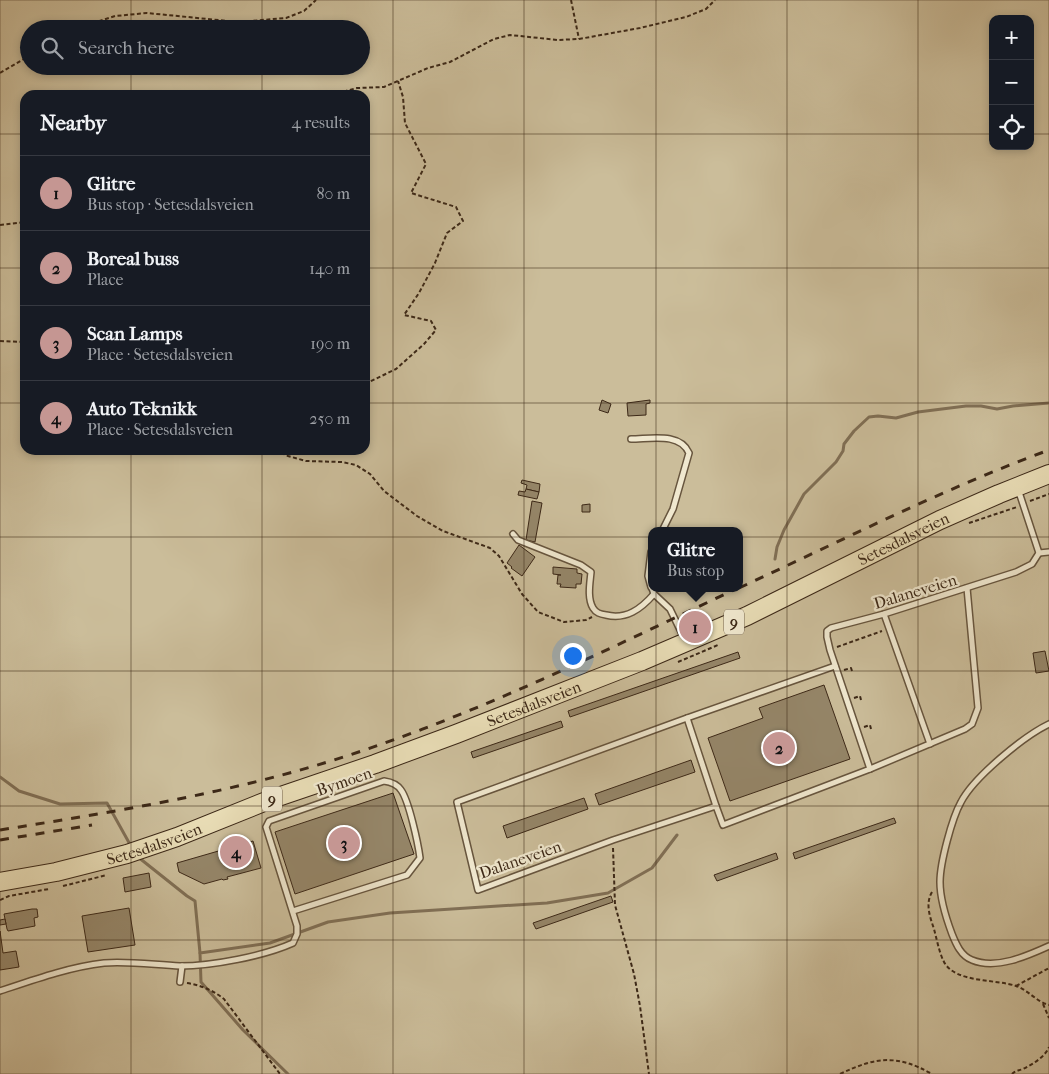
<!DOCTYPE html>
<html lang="en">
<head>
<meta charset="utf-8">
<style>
	:root { --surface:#171b24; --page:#20242c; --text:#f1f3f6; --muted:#9ea1a6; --line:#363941; --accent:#c59692 }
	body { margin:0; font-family:"IM FELL French Canon",serif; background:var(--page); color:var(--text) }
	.controls { position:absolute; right:15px; top:15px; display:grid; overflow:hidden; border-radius:10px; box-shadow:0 2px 8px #0003 }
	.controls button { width:45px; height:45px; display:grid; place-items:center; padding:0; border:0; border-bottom:1px solid var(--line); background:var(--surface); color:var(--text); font:25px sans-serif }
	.you { position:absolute; left:572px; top:655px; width:18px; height:18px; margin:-12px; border:4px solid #fff; border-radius:50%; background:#1a73e8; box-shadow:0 0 0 8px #1a73e833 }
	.badge { display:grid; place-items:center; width:32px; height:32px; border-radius:50%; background:var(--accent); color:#111; font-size:16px; font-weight:700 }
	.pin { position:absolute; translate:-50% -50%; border:2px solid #fff; box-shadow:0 1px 5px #0006 }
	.popup { position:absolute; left:648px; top:527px; width:95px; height:65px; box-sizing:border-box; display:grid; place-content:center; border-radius:10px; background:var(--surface); filter:drop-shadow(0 1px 4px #0005); font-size:16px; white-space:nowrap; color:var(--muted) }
	.popup b { font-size:19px; color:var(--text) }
	.popup::after { content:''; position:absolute; left:50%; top:100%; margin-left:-10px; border:10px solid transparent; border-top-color:var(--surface) }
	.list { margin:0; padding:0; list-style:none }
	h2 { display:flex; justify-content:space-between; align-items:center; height:65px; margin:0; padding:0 20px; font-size:21px }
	h2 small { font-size:16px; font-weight:400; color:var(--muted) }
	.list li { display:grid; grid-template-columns:32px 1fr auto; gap:15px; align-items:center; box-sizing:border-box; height:75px; padding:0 20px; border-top:1px solid var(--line) }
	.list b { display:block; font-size:19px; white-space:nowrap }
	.list p { margin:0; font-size:16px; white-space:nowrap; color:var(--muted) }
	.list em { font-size:16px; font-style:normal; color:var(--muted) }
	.icon { flex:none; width:28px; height:28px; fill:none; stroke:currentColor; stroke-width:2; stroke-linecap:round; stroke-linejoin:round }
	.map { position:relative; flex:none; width:1049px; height:1074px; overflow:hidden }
	.search { position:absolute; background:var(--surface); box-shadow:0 2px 8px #0003; left:20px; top:20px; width:350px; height:55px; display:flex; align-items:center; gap:12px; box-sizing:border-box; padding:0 18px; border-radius:28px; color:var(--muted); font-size:19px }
	.panel { position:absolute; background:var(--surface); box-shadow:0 2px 8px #0003; left:20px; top:90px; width:350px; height:365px; border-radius:15px }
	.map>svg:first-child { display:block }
	.green { fill:#cbbd9a; stroke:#847258; fill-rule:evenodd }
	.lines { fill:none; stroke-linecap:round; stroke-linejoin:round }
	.stream { stroke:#806f55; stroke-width:3 }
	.building { fill:#958669; stroke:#3c2817 }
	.lane-casing { stroke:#67553e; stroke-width:8 }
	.highway-casing { stroke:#3c2817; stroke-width:20 }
	.path { stroke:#3c2817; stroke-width:2; stroke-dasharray:4 2.5; stroke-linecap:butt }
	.lane { stroke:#f0e8cf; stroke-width:5 }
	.highway { stroke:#e8dcb5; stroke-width:18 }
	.rail { stroke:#3c2817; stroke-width:3; stroke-dasharray:9 9; stroke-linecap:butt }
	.grid { fill:none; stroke:#3c2817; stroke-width:1; stroke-opacity:0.55 }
	.labels { text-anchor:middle; stroke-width:4.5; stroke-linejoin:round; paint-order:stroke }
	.shield { fill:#f0e8cf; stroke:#72624e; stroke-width:1 }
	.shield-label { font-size:15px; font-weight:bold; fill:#3c2817 }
	.street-label { font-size:16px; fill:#3c2817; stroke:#f0e8cf }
</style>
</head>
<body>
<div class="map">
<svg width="1049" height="1074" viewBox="0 0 1049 1074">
	<rect width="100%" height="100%" fill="#e8dcb5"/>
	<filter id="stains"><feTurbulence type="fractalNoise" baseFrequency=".004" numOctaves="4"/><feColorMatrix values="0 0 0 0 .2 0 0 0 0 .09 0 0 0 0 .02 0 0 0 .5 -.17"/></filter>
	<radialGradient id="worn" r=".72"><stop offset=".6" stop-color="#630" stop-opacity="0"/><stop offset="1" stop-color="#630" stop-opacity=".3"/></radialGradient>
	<path class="green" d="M0 0H1049V1074H0ZM993 19H1030V146H993ZM29 29H361V66H29ZM25 95H365V450H25ZM651 531H739V588H651Z"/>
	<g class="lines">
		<g class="stream">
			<polyline points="775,559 777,547 784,530 804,494 836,462 843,451 844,444 854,431 869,417 878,416 896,418 918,412 966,406 981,406 997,409 1013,406 1049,403"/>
			<polyline points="0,777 19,791 60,804 107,803 132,848"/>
			<polyline points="138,857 187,896 195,901 200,953"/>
			<polyline points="288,1074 243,1030 201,982 200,953 270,943 328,922 390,913 547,903 608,893 652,868 677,835"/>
		</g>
	</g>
	<g class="building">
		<polygon points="602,400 611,404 608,413 599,410"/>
		<polygon points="650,400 650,403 646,404 646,415 628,416 627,403"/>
		<polygon points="522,480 540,484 539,492 526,489 527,485 521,483"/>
		<polygon points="526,489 539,492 537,499 518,495 519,491 525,492"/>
		<polygon points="532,501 542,503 535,542 526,540"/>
		<polygon points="590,504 590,512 582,512 582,505"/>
		<polygon points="519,545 535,557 522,576 511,568 512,567 507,563"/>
		<polygon points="553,567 577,569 577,573 582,574 581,584 576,584 576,588 560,587 561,584 557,584 558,575 561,575 553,574"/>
		<polygon points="1045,651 1049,671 1036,673 1033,653"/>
		<polygon points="738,652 740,658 570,717 568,711"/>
		<polygon points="824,685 850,759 730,801 708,738 763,718 759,708"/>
		<polygon points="561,721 563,727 473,758 471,752"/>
		<polygon points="691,760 695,772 599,805 595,794"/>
		<polygon points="393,793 414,854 295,894 275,832"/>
		<polygon points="584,798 588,809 507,838 503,826"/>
		<polygon points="894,818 896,823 795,859 793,853"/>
		<polygon points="253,841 261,868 227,877 228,879 223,880 222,879 204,884 179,872 177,863"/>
		<polygon points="776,853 778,859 717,881 714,875"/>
		<polygon points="149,873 151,887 125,892 123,878"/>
		<polygon points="611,896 613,902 536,929 533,923"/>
		<polygon points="129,908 135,945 88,952 82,916"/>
		<polygon points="32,909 37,909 38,917 34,918 35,926 8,931 7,929 4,914"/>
		<polygon points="5,919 6,924 0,925 0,920"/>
		<polygon points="0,931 3,953 16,951 19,967 0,970"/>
	</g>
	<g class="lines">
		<defs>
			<g id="lane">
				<path d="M631 439C650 439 680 432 689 453L673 509 662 531"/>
				<path d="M513 534 518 540 581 565 591 572C590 583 587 598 593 608 596 613 600 614 606 615 626 620 641 609 654 594"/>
				<polyline points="651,552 648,576 651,587"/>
				<polyline points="1039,553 1049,552"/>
				<polyline points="652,588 654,594 670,609 685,640"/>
				<polyline points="884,614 930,744"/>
				<polyline points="687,718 457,802 478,890 613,840 716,806 723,825 870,769 965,729 972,724 978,708 967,588"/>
				<path d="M1049 724C1024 736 974 777 961 802 952 818 940 863 940 882 940 899 946 918 952 934 956 944 961 956 972 960 996 970 1027 956 1049 946"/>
				<polyline points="870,769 830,650 827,637 827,631 831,628 884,614 1016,572 1032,564 1039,553 1018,489"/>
				<polyline points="716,806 687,718 835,666"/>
				<polyline points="180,982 182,966"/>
				<path d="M0 991C33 980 69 967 104 963 129 961 155 965 180 966 212 966 264 956 293 943L297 934V926L266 827 269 821 384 781C391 782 397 784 401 790 409 801 418 843 420 858L407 875 293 911"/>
			</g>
			<g id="highway">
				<path id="s1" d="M0 882 56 872 127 854 177 837 269 800 375 764 456 734 642 661 747 616 940 520 999 494 1049 474"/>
			</g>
		</defs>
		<use href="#lane" class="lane-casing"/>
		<use href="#highway" class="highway-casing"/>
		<g class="path">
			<polyline points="571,0 579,39"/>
			<polyline points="74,29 115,16 147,13 238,22 286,18 304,11 316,0"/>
			<polyline points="0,73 29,56"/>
			<polyline points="267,95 278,93 316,95"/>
			<polyline points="331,95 357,88 384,87 428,68 450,62 494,39 510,35 558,40 579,39 640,28 686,17 706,9 715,0"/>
			<polyline points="0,225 25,222"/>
			<polyline points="0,341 25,342"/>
			<polyline points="365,384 396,369 424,344 436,330 431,321 404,315 419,293 435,263 447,233 463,221 456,207 411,193 426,164 405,123 403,97 398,81"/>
			<polyline points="275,450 288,456 306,461 342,462 356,465 370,474 384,491 417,516 443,531 490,548 499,556 522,594 538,612 564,622 586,620 592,617"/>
			<polyline points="1030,501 1049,494"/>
			<polyline points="969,523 1017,507"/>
			<polyline points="837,647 882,631"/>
			<polyline points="678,662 718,645"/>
			<polyline points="844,670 851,668 852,671"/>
			<polyline points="854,698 860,696 861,700"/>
			<polyline points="864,727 870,725 871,729"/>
			<polyline points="613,848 615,905 634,974 640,1006 649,1074"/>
			<polyline points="63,886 107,875"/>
			<path d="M932 892C925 904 930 917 934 929 937 940 939 952 944 962 955 983 996 979 1016 986 1028 990 1037 1002 1049 1005"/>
			<polyline points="0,900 9,896 49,889"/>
			<path d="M187 983C201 985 214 991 224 999L280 1074"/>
			<polyline points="1016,986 1049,968"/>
			<polyline points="1043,1004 1049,1018"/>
			<path d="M840 1074C876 1057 896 1054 932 1074"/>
			<path d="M1012 1074C1016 1070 1018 1071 1023 1069 1033 1064 1045 1057 1049 1047"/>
		</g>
		<use href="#lane" class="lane"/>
		<use href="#highway" class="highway"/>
		<g class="rail">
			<path d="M739 588C841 541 943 489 1049 450"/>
			<path d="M0 830C113 812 225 794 334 760 474 716 606 650 738 588"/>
			<polyline points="0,840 92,825"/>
		</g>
	</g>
	<path class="grid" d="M131 0V29M262 0V29M393 0V1074M524 0V1074M656 0V1074M787 0V1074M918 0V1074M131 66V95M262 66V95M0 134H25M365 134H993M1030 134H1049M0 268H25M365 268H1049M0 403H25M365 403H1049M131 450V1074M262 450V1074M0 537H1049M0 671H1049M0 806H1049M0 940H1049"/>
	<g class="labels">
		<g class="shield">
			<rect x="724" y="609.5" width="20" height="25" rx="4"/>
			<rect x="262" y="786.5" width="20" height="25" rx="4"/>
		</g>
		<g class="shield-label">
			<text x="734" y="627">9</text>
			<text x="272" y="804">9</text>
		</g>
		<g class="street-label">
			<text dy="6" stroke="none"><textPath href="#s1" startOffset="969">Setesdalsveien</textPath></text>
			<text transform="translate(915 591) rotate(-17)" y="6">Dalaneveien</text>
			<text dy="6" stroke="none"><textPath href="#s1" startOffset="564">Setesdalsveien</textPath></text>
			<text transform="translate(344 781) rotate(-19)" y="6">Bymoen</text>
			<text dy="6" stroke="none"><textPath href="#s1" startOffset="159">Setesdalsveien</textPath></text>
			<text transform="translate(520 859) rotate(-19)" y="6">Dalaneveien</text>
		</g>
	</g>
	<rect width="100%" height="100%" filter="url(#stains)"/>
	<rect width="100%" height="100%" fill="url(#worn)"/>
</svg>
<div class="controls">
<button>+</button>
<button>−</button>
<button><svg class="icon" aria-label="locate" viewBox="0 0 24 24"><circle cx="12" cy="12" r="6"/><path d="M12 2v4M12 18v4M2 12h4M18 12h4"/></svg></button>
</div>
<div class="you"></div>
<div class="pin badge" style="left:695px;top:627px">1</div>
<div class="popup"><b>Glitre</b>Bus stop</div>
<div class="pin badge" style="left:779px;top:748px">2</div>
<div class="pin badge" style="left:344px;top:843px">3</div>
<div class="pin badge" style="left:236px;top:852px">4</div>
<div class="search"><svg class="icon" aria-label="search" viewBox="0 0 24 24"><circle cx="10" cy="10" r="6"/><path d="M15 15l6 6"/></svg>Search here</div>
<section class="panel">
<h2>Nearby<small>4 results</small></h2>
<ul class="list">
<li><span class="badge">1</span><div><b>Glitre</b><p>Bus stop · Setesdalsveien</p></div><em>80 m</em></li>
<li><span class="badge">2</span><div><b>Boreal buss</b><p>Place</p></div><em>140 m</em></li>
<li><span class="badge">3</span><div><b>Scan Lamps</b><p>Place · Setesdalsveien</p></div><em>190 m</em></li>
<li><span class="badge">4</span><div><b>Auto Teknikk</b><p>Place · Setesdalsveien</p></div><em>250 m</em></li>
</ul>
</section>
</div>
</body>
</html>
